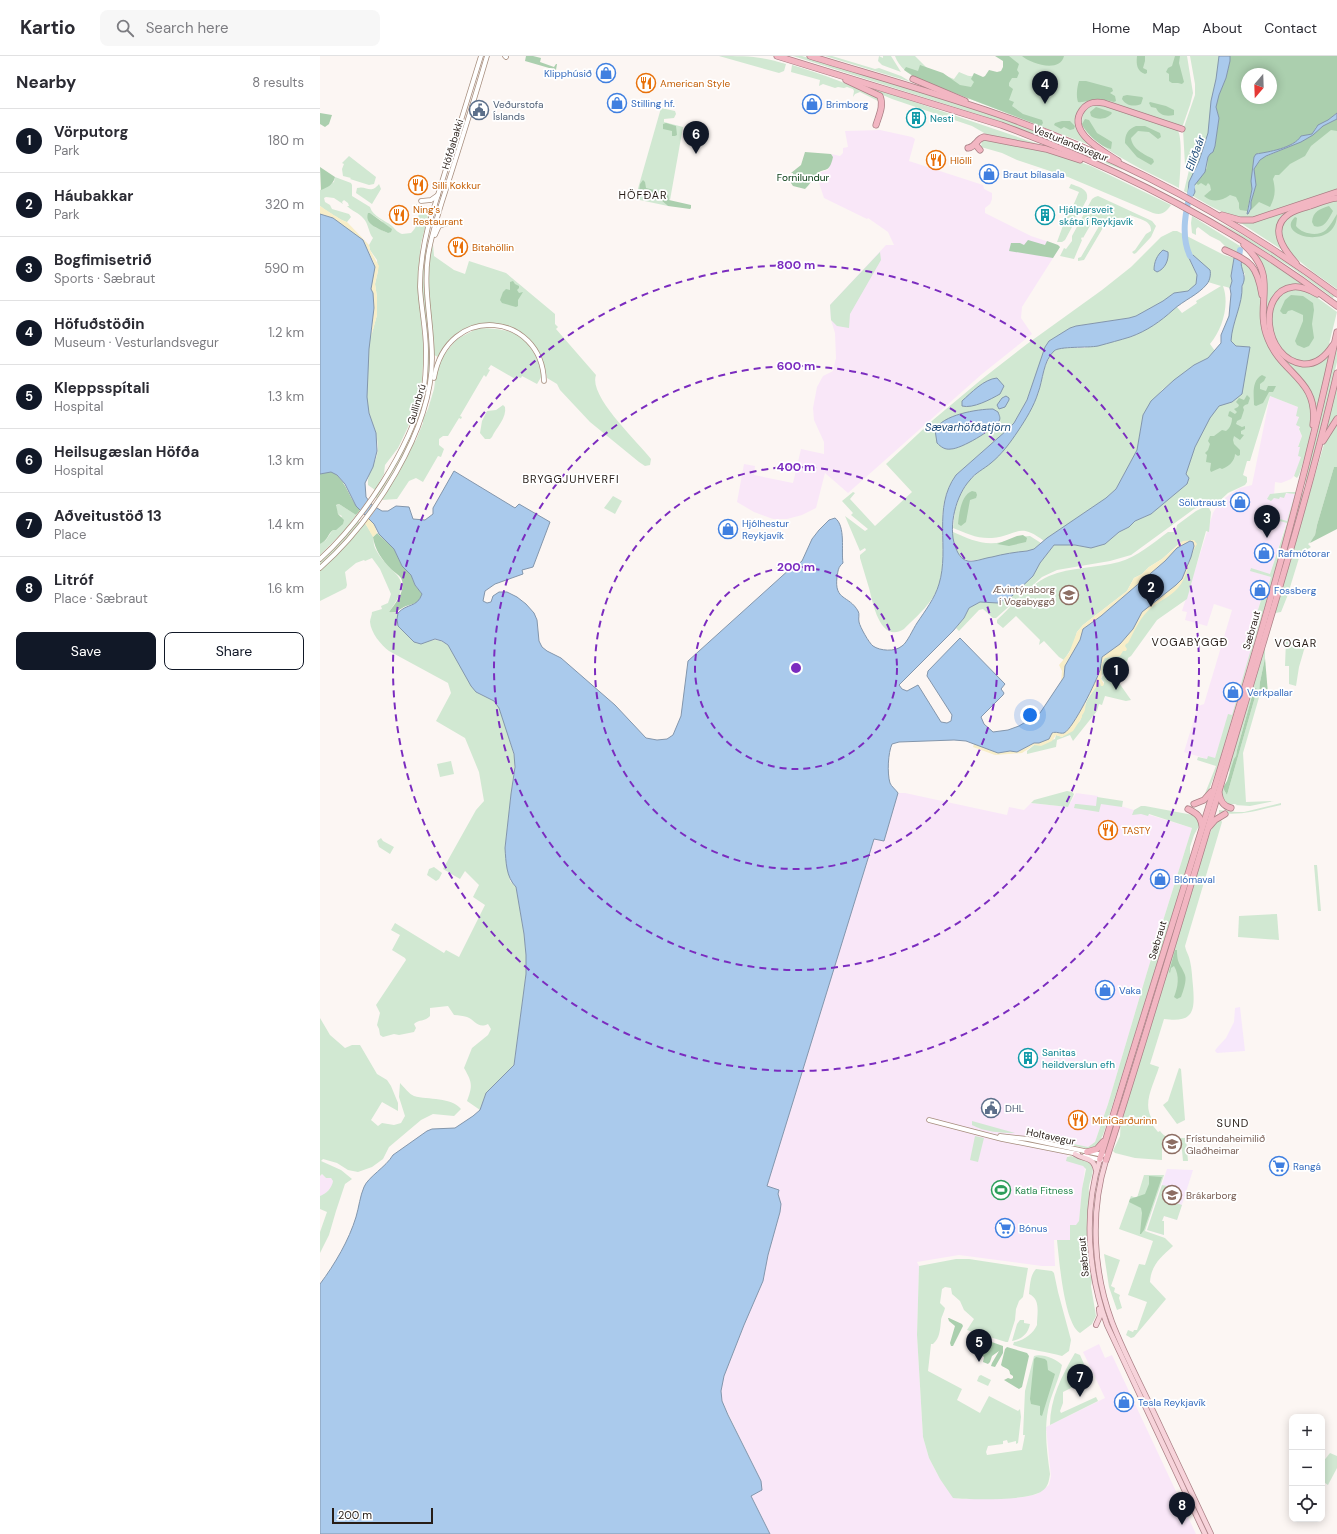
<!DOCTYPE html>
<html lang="en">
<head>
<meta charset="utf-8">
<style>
	:root { --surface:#fff; --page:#f7f7f7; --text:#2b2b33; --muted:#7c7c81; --line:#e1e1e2; --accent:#111827 }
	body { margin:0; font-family:"DM Sans",sans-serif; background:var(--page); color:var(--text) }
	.controls { position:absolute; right:12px; bottom:12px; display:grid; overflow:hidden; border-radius:8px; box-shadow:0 2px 10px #0003 }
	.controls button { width:36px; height:36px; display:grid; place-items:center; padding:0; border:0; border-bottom:1px solid var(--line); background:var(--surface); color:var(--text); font:20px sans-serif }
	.compass { position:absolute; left:921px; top:12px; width:36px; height:36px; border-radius:50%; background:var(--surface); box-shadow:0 2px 10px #0003; rotate:199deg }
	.scale { position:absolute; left:12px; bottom:10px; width:101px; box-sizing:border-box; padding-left:4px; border:2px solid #271d17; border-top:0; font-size:11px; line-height:14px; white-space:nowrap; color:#271d17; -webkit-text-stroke:3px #fff; paint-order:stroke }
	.you { position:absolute; left:710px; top:659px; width:14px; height:14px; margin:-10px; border:3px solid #fff; border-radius:50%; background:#1a73e8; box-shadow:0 0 0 6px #1a73e833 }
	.badge { display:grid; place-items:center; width:26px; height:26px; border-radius:50%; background:var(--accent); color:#fff; font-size:13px; font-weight:700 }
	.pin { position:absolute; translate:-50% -33px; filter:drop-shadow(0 1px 2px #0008) }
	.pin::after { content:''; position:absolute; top:21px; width:14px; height:12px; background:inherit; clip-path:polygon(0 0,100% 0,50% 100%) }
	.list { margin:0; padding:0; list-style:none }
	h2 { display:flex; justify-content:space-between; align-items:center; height:52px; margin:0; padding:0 16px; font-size:17px }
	h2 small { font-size:13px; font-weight:400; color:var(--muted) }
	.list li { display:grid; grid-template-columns:26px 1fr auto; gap:12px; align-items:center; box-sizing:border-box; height:64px; padding:0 16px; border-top:1px solid var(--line) }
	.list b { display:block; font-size:15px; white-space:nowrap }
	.list p { margin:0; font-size:13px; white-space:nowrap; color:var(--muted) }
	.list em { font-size:13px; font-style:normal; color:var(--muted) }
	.actions { display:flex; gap:8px; padding:12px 16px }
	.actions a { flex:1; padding:9px 0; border:1px solid var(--accent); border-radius:8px; text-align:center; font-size:14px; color:var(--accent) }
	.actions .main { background:var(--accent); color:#fff }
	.icon { flex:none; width:22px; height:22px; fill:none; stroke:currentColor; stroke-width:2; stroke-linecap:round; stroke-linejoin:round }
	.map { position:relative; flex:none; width:1017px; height:1478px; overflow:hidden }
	header { display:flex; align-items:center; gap:24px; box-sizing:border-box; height:56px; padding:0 20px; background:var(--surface); border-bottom:1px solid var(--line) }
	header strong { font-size:19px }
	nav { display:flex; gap:22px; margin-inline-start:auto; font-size:14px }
	.search { width:280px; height:36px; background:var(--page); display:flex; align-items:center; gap:10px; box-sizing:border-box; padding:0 14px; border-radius:8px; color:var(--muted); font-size:15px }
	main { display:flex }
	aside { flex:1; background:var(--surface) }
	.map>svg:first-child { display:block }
	.industrial { fill:#f9e7f8 }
	.education { fill:#f7e8fb }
	.green { fill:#d1e8d2; fill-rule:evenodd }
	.forest { fill:#abcfae; fill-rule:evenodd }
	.sand { fill:#f8eec8 }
	.water { fill:#aacaec; stroke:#8396ac }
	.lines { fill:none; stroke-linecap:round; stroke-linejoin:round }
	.river { stroke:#aacaec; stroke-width:6 }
	.secondary-casing { stroke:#a68d7d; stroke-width:5.5 }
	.primary-casing { stroke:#ab8086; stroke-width:6 }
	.highway-casing { stroke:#ab8086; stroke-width:7 }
	.secondary { stroke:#fff; stroke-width:4 }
	.primary { stroke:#f7d3da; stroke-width:4.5 }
	.highway { stroke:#f2b6c2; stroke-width:5.5 }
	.ring { fill:none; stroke:#7b2cbf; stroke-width:2; stroke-dasharray:7 5 }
	.labels { text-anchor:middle; stroke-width:3.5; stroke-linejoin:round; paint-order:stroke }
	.shop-label { font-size:10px; fill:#366cbe; stroke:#fff; text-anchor:start }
	.food-label { font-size:10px; fill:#c56008; stroke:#fff; text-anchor:start }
	.service-label { font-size:10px; fill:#4e5e75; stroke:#fff; text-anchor:start }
	.culture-label { font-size:10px; fill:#0d838f; stroke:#fff; text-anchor:start }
	.street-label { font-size:10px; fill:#271d17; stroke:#fff }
	.park-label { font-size:10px; fill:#00370d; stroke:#fff }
	.education-label { font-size:10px; fill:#785e54; stroke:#fff; text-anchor:start }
	.leisure-label { font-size:10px; fill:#27864d; stroke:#fff; text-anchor:start }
	.water-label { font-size:11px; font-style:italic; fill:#1d4a77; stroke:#fff }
	.neighbourhood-label { font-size:11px; letter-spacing:1px; fill:#271d17; stroke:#fff }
	.centre { fill:#7b2cbf; stroke:#fff; stroke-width:2 }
	.ring-label { font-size:12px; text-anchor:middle; font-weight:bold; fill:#7b2cbf; stroke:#fff; stroke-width:3.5; stroke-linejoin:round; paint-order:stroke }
</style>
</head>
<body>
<header>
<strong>Kartio</strong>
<div class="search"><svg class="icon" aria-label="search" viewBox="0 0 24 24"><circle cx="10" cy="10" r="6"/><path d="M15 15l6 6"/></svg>Search here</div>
<nav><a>Home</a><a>Map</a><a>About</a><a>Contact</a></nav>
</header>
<main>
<aside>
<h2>Nearby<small>8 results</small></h2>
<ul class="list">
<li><span class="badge">1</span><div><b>Vörputorg</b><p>Park</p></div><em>180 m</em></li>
<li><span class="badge">2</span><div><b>Háubakkar</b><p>Park</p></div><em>320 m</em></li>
<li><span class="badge">3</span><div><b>Bogfimisetrið</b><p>Sports · Sæbraut</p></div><em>590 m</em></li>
<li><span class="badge">4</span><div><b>Höfuðstöðin</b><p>Museum · Vesturlandsvegur</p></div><em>1.2 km</em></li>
<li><span class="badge">5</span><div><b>Kleppsspítali</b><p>Hospital</p></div><em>1.3 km</em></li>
<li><span class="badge">6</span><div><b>Heilsugæslan Höfða</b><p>Hospital</p></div><em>1.3 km</em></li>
<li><span class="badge">7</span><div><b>Aðveitustöð 13</b><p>Place</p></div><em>1.4 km</em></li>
<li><span class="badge">8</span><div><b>Litróf</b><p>Place · Sæbraut</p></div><em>1.6 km</em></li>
</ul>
<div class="actions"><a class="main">Save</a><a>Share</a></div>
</aside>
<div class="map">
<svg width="1017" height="1478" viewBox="0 0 1017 1478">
	<rect width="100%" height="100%" fill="#fcf6f3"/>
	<g class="industrial">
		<polygon points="560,74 592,81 595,83 589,105 663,129 664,133 672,137 672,143 670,148 665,152 665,157 711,180 738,189 740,191 702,251 701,262 712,278 662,318 528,437 505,417 496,452 482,459 467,463 453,463 434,456 417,446 424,408 435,410 434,419 473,427 481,393 504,398 504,386 494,364 493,352 497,331 503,320 513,315 516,302 515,277 511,264 510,249 566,189 574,189 568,176 548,162 547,163 504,142 496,118 508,114 513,101 511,98 520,100 523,97 523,92 528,91 525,75"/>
		<polygon points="950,340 978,351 979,374 982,380 978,390 980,391 981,401 979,410 974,420 971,423 961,427 955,426 954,440 970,437 975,438 974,443 950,518 931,515 951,521 944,541 942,541 938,553 938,557 939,558 935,571 938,572 912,660 908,659 895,702 887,703 864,696 878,650 884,648 912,554 894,548 887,570 865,564 867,556 862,555 893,457 899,447 909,439 920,432 932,429"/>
		<polygon points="578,737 585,737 687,759 689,751 704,754 711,747 748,751 756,737 778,740 778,746 804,751 872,772 828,913 788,1048 775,1086 768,1091 745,1086 714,1077 711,1088 748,1095 747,1101 765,1111 759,1165 750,1184 734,1184 735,1210 722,1210 639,1199 597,1206 599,1210 597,1279 603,1381 609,1402 620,1423 638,1443 676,1443 704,1441 717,1438 729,1429 731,1420 726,1371 785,1342 763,1296 779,1288 785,1302 792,1299 876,1478 450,1478 431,1440 441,1430 441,1425 402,1345 401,1335 404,1320 424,1269 443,1225 448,1199 460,1156 461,1148 458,1138 459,1134 447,1130 554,782 564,785"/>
		<polygon points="2,1118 6,1122 11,1122 13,1125 12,1130 4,1139 0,1140 0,1120"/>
	</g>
	<g class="education">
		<polygon points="920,951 925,995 897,997 895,995 896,993 906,982 914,966 915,952"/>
		<polygon points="847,1113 873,1114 857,1164 844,1160 842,1165 844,1165 844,1179 827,1174"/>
	</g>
	<g class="green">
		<path d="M399 0C425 0 441 0 466 8L464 15 459 17Z"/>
		<path d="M473 0H482C568 26 655 50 737 84 757 92 786 101 803 114L716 79 663 60Z"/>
		<polygon points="505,0 512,0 555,13 559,12 581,20 591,26"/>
		<polygon points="559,0 563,2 563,0 571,0 581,16 562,9 558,5"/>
		<path d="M575 0H595L608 13 634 23 639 16C648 20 648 20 657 21 661 21 666 24 670 23 683 23 686 10 685 0H867L873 37 870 49 863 69 858 70 824 58 768 46C761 50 758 54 756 62L769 86 767 88 598 23C588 18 579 11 575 0Z"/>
		<path d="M870 0H1017V134L937 162C932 162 928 163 924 162 905 161 881 144 864 135L870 110 865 109 863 74 875 39V28ZM927 18H951V42H927Z"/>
		<path d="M472 9C503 18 531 29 559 42L560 46 540 36 535 38 533 41 534 35 533 33 527 31 524 32 518 31 515 32 503 28 499 30 500 24 471 16Z"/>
		<polygon points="524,22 733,93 666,78 652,70 572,43"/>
		<path d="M784 48 853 71C855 73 857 74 858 75 863 84 860 121 859 132 830 117 780 95 762 70 762 52 767 50 784 48Z"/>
		<polygon points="341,52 355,55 356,58 354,62 344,63 344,66 363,71 350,144 341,140 342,145 348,150 315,143"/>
		<path d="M662 84H667L735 97 771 110 851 149C846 156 842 160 833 157L748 121 697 104 682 97 661 91Z"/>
		<polygon points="29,100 56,121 54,128 49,129 30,123 31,122 23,120 22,113 24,108 22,107"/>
		<path d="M15 121 31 127 32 129V140L50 151C53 161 65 164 72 170 75 173 77 176 82 178L91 177C100 168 100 158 96 148L104 154 108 161 107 165 101 187 98 217 101 265 104 292 102 324 100 337 88 371 78 392 65 409 64 418 55 434 48 429C47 418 54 410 57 399 60 384 54 371 49 357L0 158 52 277 57 259V241L55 228 58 215 57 204 50 194 49 189 53 182C48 176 49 168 43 162 39 157 32 155 27 150H29L28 147 24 144 22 146 23 148 14 142 6 141 4 142 5 146 10 149 12 153 29 158 31 161 27 166C22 165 5 154 0 150V134L14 126ZM50 157 62 165 68 177 55 171Z"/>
		<path d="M59 128 61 133 52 148 36 137 37 132C47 129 50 139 59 128Z"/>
		<path d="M751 128C759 131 769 133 767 143L745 184 742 186H737L748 156 750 157 759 136 749 132Z"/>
		<polygon points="1017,138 1017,140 971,155 958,174 957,183 964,195 916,164 927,166"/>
		<path d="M778 140 832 165 836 170 831 181 816 197 814 198 812 196 815 194 826 178 831 175C832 164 818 163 810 159L807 163C798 160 790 163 786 171L784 170 764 204 758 205V202L761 201 782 165 775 161 763 182 762 181 761 183 762 184 754 203 740 200 744 192 746 193 752 185V180L772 143 775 141Z"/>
		<path d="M1017 143V233C999 219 938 185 970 159 979 152 1006 147 1017 143Z"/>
		<polygon points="872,160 920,190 918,198 910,195 900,185 890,180 878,171 876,173 876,179 872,177 871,167"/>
		<path d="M897 165C939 186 976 213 1014 240L1013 242 972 212Z"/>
		<path d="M109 175C107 192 103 209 104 227 106 258 112 289 109 321 105 364 80 406 57 442L55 441C75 412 86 386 98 353 102 342 107 330 108 318 109 289 103 261 102 233 102 213 105 195 109 175Z"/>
		<path d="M853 175H857L904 199 914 202 911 220 912 225 910 232 903 230C910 249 902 274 890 288L895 295 888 302 874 309 842 334 823 359 817 394 796 433 786 442 724 485C698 465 697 480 672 482 657 483 646 477 633 472L635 454 640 439 649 424 682 397 699 373 718 338 725 311 730 300 734 295 740 292H764L811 281 837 267 857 251 862 257 877 247 876 245 901 230 888 226C889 215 880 206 873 199L870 200 869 202 877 220 876 229 868 235 854 237 843 245 816 260 809 262 756 270 750 272 729 285 725 291 707 344 694 367 687 374 636 419C611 453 630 492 619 528 614 546 597 560 584 573 560 588 553 547 549 532 546 522 543 512 540 502V499L546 494 545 492 540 495 525 460 545 475 548 473 531 459 533 457 522 445 533 436 535 437 530 443 555 470 592 436 566 408 613 364 662 323 707 288 782 234 811 211 841 181Z"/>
		<path d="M113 188 114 200 134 214 145 218 149 205 186 217 235 258V268L238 271 236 273 276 319C268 340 318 386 331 403L330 409 325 410 319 406 270 366 240 334 237 328 227 322C220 263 144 245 118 301L114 299 108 223 109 206Z"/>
		<polygon points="560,196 561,204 530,258 529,272 517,270 511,264 510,249"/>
		<polygon points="937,198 988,232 959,235 948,267 958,295 990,310 1012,294 995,364 993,341 956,295 946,266 947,250 945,218 941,206"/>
		<path d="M923 205 930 209 939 232 943 278 956 302 986 334 993 362 987 394 979 419 977 422 974 420 981 401 978 400 980 391H978L982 380 979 373 980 371 976 369 979 361 976 360 978 351 950 340 930 405H927L923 419 927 421V426L925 429 908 437 895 449 881 450 874 453 811 499 790 505 737 514 722 521 676 562H673L663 553 659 554 639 575 636 572 644 562 649 552 660 546 678 547 692 540 713 520 720 507 734 489H755L771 492 785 488 799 476 809 471 815 465 831 458 867 428 869 422 865 418C871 402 886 357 900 349 904 348 909 347 912 346L930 291 916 290 911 285V277L915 265 925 218 921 213V207Z"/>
		<polygon points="975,233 991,237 1017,256 1008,292 999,303 984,306 968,301 956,287 951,267 952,256 955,246 961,238"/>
		<path d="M158 272C199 273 209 279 223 318L217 328 202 320 201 322 198 321 197 324 171 309 168 313 170 314 166 321 164 319 140 360 142 361 141 363 139 362 128 380H123L119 383V389L124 393 121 401 118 400 103 426 96 422 89 425 77 443 62 444 91 391 96 384 103 367V363L108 353 114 333 116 318 121 302 137 283Z"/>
		<polygon points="1017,283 1017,306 989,423 985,427"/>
		<polygon points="1017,322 1017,360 1006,374 1005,374"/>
		<path d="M183 349 185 351C187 362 176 372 172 381L170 383H165L160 377 162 365 167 355 176 354Z"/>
		<polygon points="1017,366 1017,411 1014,411 997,469 995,479 993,484 988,488 991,491 983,496 979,502 967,541 961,556 955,557 1002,395 1006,382"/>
		<polygon points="969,436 976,436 965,482 898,710 887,739 884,740 896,710 877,704 878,701 887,703 888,700 895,702 908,658 912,659 937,572 935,571 939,558 937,557 942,541 945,541 951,521 930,515 931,512 950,518 967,467 946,461 944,466 943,466 945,459 967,465 975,438 966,437 964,442 960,441 959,443 954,442 951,445 947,443 950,438"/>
		<polygon points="982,437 984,437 906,706 971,475"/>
		<polygon points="293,440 302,445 295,458 284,452"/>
		<polygon points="19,448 36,459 26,473 0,499 0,488 6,484 22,460 18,458 15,450"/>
		<path d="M882 452H889L891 456 889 476 886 475 867 543 837 564 811 600 808 602 806 611 803 610 800 622 798 621 797 624 811 644 806 645 785 640 782 649 779 648 777 655 753 685 750 679 737 684 736 691 707 698V695L714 689 735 683 736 679 742 681 760 665 767 644 780 625 781 630 784 628V626L781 623 783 619 758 610 862 485 842 503 829 511 822 518 814 522 807 535 763 569 757 576 753 590 744 604 739 601 724 585 719 589 720 584 696 560 683 572 677 567V564C693 549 709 529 729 520 751 511 776 512 799 506 817 501 833 487 848 476H853L856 474 857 469 876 455Z"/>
		<polygon points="38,465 41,467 18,492 0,509 0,506 19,487"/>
		<path d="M45 467C48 471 50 476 53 480 54 484 53 488 55 492 71 523 97 517 69 556L78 557 77 563 101 588C112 583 118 582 128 589L156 636 174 645 179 652 182 658 195 703 185 792 190 825 196 831 204 878 206 899V918L194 1009 166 1037 160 1054 147 1045C153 1029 152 1026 144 1012L152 992 168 979 171 973 168 968C158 973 155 964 147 961 143 960 139 959 134 959L128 950 110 952V960C105 966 99 963 94 968L96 972 94 976 79 979 74 978 63 981 60 979 59 973 57 969 60 957 56 949 86 904 85 902 72 894 80 879 71 874 75 867 124 897 126 894 139 901 165 849 153 841 159 829 145 815 140 823 123 813 156 754 164 745 159 716 145 682 116 665 131 637 128 627 69 595C61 589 51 577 50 566 50 563 52 559 52 556L62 553 61 550 68 547 71 538 60 513 52 502 45 505 44 504 36 507 25 516 27 529 26 532 0 545V515L25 490Z"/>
		<path d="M633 476C649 483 663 490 682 486 691 484 700 480 710 480L721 487 714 493 707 495C695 496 649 509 642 502 634 496 633 485 633 476Z"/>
		<polygon points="966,584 986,587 979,611 976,630 969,628 969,610 965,610"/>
		<path d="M945 587V602L940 626V638L923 697 926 746 954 745 930 750 915 749 917 748H911L913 749C905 748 904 744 901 736L904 730V734L907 739 937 634 934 633 917 694 916 700 910 719 909 711Z"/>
		<polygon points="131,705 134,718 120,721 117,708"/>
		<polygon points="747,735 752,736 754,738 748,751 711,747 714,744"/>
		<polygon points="777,741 803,745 802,751 781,748 779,756 754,752 755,748 757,748 776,750"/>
		<path d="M961 747V749C938 754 923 760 899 757V754L916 756H924Z"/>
		<path d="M821 750H825L873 759 877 761 880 768 874 779 870 791V803L783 1079C779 1086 777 1092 769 1093L715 1081 714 1077 715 1074 718 1075 717 1077 745 1086 768 1091 775 1086 788 1048 828 913 872 772 829 758 828 760 821 758 812 759 814 754Z"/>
		<path d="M901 764 902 766 865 890C866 896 869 899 870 905 872 913 872 922 873 930 875 955 874 967 844 963L830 1008 839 1011C834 1028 822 1047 832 1063L830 1066 838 1076 840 1075C846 1084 856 1082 866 1082L868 1105H863L861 1084H842V1104L815 1102 795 1097 793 1095 800 1080 801 1063 884 794C888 785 891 767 901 764Z"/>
		<polygon points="61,782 63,785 74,791 70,798 59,791 57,785"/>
		<polygon points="994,809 997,809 1001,855 998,855"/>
		<polygon points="114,811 122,817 119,823 116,825 107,819 109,813"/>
		<polygon points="957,858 959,884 918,881 919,860"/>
		<path d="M0 962 10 979 25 992 32 989H40L57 1018 67 1024 71 1030 78 1047V1055L62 1046 51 1064 58 1070 62 1067 74 1069 81 1067 85 1060 79 1041 80 1027C84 1031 89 1038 94 1040 108 1044 132 1041 141 1053L134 1060 113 1058 101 1064 69 1091 63 1103 52 1111 38 1116 28 1114 17 1107 3 1103 1 1105 21 1114 32 1123 25 1128 16 1155 9 1179 0 1197V1176L7 1156 0 1153V1140C6 1138 12 1132 13 1125L11 1122H6L2 1118 0 1120Z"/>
		<polygon points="859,1012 861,1013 865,1064 857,1068 843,1049 848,1045"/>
		<path d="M652 1065 695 1077C682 1077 664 1076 652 1069Z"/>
		<polygon points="655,1080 664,1082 658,1106 650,1104"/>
		<path d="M751 1100 771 1106C777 1120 765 1126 770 1142L769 1196 772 1224 771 1230 776 1260 772 1268 760 1277C744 1268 739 1202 737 1184H750V1169H756L759 1165 762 1133 766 1113 763 1110 746 1105 747 1101Z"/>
		<path d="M824 1119H844L825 1175 845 1182 853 1190C841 1201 831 1209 830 1226L846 1243 814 1281 811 1282 806 1279 808 1274 813 1276 814 1274H817L827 1246 808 1239 819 1208 825 1209 833 1185 799 1173 811 1140 817 1142Z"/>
		<polygon points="842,1129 847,1130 843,1142 862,1149 857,1164 844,1160 842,1165 844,1165 844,1179 827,1174"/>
		<polygon points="784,1198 800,1204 791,1230 795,1232 794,1236 800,1239 799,1242 802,1252 797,1254 789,1231"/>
		<path d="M636 1203H649L708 1212 703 1241 699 1245 696 1253 695 1264 688 1286H686L647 1274 654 1263 644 1254 640 1245 632 1238 631 1232 625 1231 622 1233 620 1247 625 1252C624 1257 621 1261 621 1265 620 1273 620 1282 613 1288H611L608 1315 642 1333 637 1344 660 1357 669 1340 698 1355 700 1353 701 1361 698 1387 696 1388V1385L688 1387 687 1384 683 1385V1388L668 1390 666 1396 667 1399 702 1394 705 1379H703L705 1335 714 1300C721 1297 737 1303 742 1309 739 1324 731 1338 728 1354 724 1375 727 1397 730 1418 729 1425 728 1431 722 1435 710 1445 650 1444 633 1442L620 1423 609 1402 603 1381 597 1279 599 1210Z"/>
		<path d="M716 1213 732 1215 734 1217 738 1236 751 1284 749 1295 742 1300C726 1295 709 1294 693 1289L694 1286C703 1285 713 1278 717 1269 717 1258 721 1243 709 1238 710 1230 710 1219 716 1213Z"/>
		<path d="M700 1264H704V1267L710 1268C708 1278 702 1283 692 1285L697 1268Z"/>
		<path d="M755 1297 760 1299 768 1317 761 1327 743 1336V1347L740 1355 741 1357 776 1341 778 1345 730 1369C730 1343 742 1319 755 1297Z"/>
		<polygon points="661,1319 671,1324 668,1330 657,1325 659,1320"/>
		<polygon points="1010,1397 1017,1400 1017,1412 1008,1429 1002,1425 1002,1407"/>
	</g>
	<g class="forest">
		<polygon points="206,0 213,0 221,2 220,6 234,11 236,8 237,8 236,14 205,5"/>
		<polygon points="675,0 689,0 699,8 697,14 699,17 697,22 692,22 689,27 689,30 693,33 689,44 694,46 692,50 703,58 722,64 723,67 721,70 598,23 584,14 586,11 598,15 600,9 623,17 640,29 651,31 654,26 651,23 654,17 663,21 665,20 669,14 677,16 681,15 683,11 683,5"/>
		<path d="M702 0H744C740 17 711 8 702 0Z"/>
		<path d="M817 0H825V5L823 12 827 14V17L825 18C817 15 816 9 817 0Z"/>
		<polygon points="855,0 860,0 859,7 864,26 862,28 858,27 852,27 849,25 849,18 846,16 848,12 852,10"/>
		<path d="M910 0H1017V57L1008 64 996 71 992 78 981 80C974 92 948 96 936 98L932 115V133L927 155 920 154 919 152V147L916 141 910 139C902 145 892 147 884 140L891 134 890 129 888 127 886 130 881 127 878 129 876 127 887 112 888 101 895 90 899 62 896 51 899 39 906 22 910 5ZM927 18H951V42H927Z"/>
		<path d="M759 25H766L792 32 793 35 790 37 795 40 796 45 794 46C787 44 781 43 774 44 769 44 763 47 758 46 756 40 757 31 759 25Z"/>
		<path d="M807 39 822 41 823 42 821 48C814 51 806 50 802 43L803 40Z"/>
		<path d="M830 46 846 50 854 54V59C846 61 839 59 836 52L831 51 829 47Z"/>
		<path d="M776 51 791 56 792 57C787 64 777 64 771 60L770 56Z"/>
		<polygon points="0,57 12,59 9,68 5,71 0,68"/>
		<path d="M765 63 769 64 777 77 792 86 791 93C781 91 766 78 762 68Z"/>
		<path d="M1017 63V75L1011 74 991 90 985 100 970 108 959 119H955L953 123C956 135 955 141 950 151L939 146 931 154V146L936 129 934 113 942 102 981 86 993 79 1003 70Z"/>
		<polygon points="742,65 750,65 755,70 754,73 750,74 744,71 741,73 734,69 735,67"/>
		<polygon points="346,67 356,70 357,79 355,80 352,80 352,75 343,73 343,68"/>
		<path d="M816 70H825L840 77 841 81 838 83 829 76 818 75 811 82C812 93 824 98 833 103L834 106 831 109 817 101 805 87C805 78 808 73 816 70Z"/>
		<path d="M485 96 511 98 513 101C509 120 503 110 496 119 492 124 490 128 485 133L473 130 471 127 473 117H471L481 109Z"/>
		<path d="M0 111 15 121C13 129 8 131 1 134Z"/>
		<polygon points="323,124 325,126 326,132 334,134 335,137 334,140 319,136 320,128"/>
		<polygon points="343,136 348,138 349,144 371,149 371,152 370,153 348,150 342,145"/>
		<path d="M1009 150 1013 155C1009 162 1004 174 994 170L992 166C993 155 1000 153 1009 150Z"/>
		<path d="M48 157H50L72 173 71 176 68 177C60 173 44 169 48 157Z"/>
		<path d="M1017 158C1017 196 954 180 975 161L977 162 976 170C982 178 998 181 1006 174 1010 170 1014 163 1017 158Z"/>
		<polygon points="708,184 725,189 727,185 738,189 740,191 733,202 689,195 691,187 700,187 704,189"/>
		<polygon points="193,225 195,228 199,230 199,232 197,234 199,237 203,236 198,244 198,250 196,251 182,247 180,244 183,236 186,233 190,234 190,226"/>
		<polygon points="971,239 983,240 993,247 994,254 992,268 994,282 989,290 984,292 977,289 975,285 983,265 983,259 972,254 968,255 966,258 963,258 960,255 965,244"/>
		<path d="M942 319 946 321 944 325 940 328V333L946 335 948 330H956L953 336H949L943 347 936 350 934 349C934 339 931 325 942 319Z"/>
		<path d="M927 339 930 342 928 348 925 349 923 351 924 354 921 363 917 365 916 368 922 371 925 370V373L921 375V378L924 379 920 384 914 380 913 384 914 388 920 394V399L918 400 915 398C915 405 908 411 902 413L900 412 891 416 890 414 891 407 886 406 887 399 885 397 888 394 890 388 888 385 890 380H894L902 374 906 375C910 372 912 367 912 362L908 360 909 356 910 355 915 358 917 356 914 353 918 351 919 349 916 346 919 342 924 344Z"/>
		<polygon points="1014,411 1017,411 1017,473 990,487 995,479 997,469"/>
		<path d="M11 415C27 424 28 442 40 454L36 459 19 448 16 449 18 458 24 464 23 468 16 474H13C7 479 9 483 0 488V418Z"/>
		<path d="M652 435 656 436 657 439 656 442 650 444 646 466 641 470 638 468C639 458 641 439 652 435Z"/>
		<path d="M57 477 74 493 82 510 91 519 95 529 102 538C99 549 93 547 84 551 76 555 79 557 69 556 75 548 87 534 81 522 79 519 74 516 71 513 62 504 55 494 53 481Z"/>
		<polygon points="703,479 707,482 706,486 689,490 677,488 697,480"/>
		<polygon points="945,602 948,638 939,641 940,626"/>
		<polygon points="936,632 937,634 907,739 904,734 904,730 907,725 914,703 916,700 917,694 934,633"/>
		<path d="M855 894H857C857 909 861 908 865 919 867 925 863 935 861 941L857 943 854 941C858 931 860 920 854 910L851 912 850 917 849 916Z"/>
		<polygon points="829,1120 842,1121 824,1174 821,1178 820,1178 822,1157 821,1152 809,1146 810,1143 825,1138 829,1128"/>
		<polygon points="628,1262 629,1262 642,1268 643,1270 633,1290 631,1290 630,1287 635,1270 629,1265"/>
		<polygon points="666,1284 683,1290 683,1297 675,1311 671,1310 672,1307 679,1295 672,1300 670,1306 668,1308 663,1306 664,1301 658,1297 664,1285"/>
		<path d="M687 1291 707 1297 709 1300 702 1331 699 1333 684 1324 688 1322 691 1323 693 1322V1320L690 1318C690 1311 684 1313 681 1309L685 1293Z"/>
		<polygon points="716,1301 725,1303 727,1305 728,1314 735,1318 722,1360 720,1359 720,1350 711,1348 710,1343 714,1303"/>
	</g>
	<g class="sand">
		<path d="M0 150C6 154 22 165 27 166L49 189 50 194 59 210 55 228 57 241V259L51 281 54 252 53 237 51 233 54 207 48 194 34 178 22 170 13 162 0 158Z"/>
		<polygon points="48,462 54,468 57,477 53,481 45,467"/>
		<path d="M874 484 877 488C869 500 869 516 861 528 854 539 841 544 832 551 820 561 815 574 808 587L806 588 805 590 807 593 806 595H803L800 600 785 602C780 609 783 615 781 623L784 628 783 630H781L780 626C776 632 769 639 766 646 765 651 766 655 762 659V661L753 675 742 681 736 679 732 685 721 690 714 689 702 697 675 699 653 691 654 688 678 697 691 695 697 696 714 687H719L732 677 757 661 776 625 780 614 782 601 813 573 822 556 856 529 857 492 845 505 781 560 763 573 760 584 745 610V617L741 626 742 615 739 609 749 597 757 576 763 569 807 535 814 522 822 518 829 511 842 503 863 485Z"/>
	</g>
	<g class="water">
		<polygon points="899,0 910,0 910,5 906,22 899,39 896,51 899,62 895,90 893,96 890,98 888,101 885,116 874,130 875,136 873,140 868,137 869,126 879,105 888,77 891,45 896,23"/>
		<path d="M1017 57V63L1003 70 993 79 981 86 946 100 940 104 934 113 936 129 931 146V152L928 158H927L932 133 931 125 934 101 936 98C948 96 974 92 981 80L992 78 998 69 1008 64Z"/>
		<path d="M0 158 13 162 43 184 55 211 51 233 53 237 54 252 49 293 47 341 49 357 56 377 57 395 53 411 45 427 46 441 52 449 62 455H68L76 450 89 451 93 463 105 464 113 458V452L134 415 195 452 199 448 230 466 213 511 202 514 203 518 175 528 165 535 163 545 167 547 171 546 173 540 179 536H187L197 541 206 548 214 557 217 564 219 585 222 591 227 595 241 602 295 649 326 682 337 684 347 683 353 679 361 660 368 605 471 512 476 510 482 505 492 483 499 474 509 464 515 462C526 470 521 495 523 507 518 511 518 515 517 521 514 545 529 539 538 555 540 558 538 562 539 566 540 571 549 587 553 590 560 595 575 596 582 590 587 587 593 573 597 567 605 555 615 542 619 528 630 492 612 452 636 419L687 374 694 367 707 344 725 291 729 285 750 272 756 270 809 262 816 260 843 245 854 237 868 235 876 228 877 219 869 202 870 200 873 199 890 214C891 218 890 224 887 228 878 239 864 244 853 254 841 265 827 275 810 281 800 284 789 287 778 290 768 292 739 290 734 295 723 305 723 324 718 337 714 350 706 363 698 375 690 387 682 398 671 407 664 413 655 417 650 424 636 439 628 470 635 490 637 496 641 504 648 505 656 506 664 502 672 501 683 498 696 496 707 495L714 493 727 482 786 442 796 433 817 394 823 359 831 345 854 324 874 309 888 302 901 287V279L909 260 911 238 910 232 912 225 911 220 914 202 923 205 921 207C922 216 927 221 922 230 923 248 912 266 911 285L916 290 930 291 922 338 912 346 899 350 890 362 875 391 866 418 869 422 867 428 831 458 815 465 809 471 799 476 785 488 771 492 755 489H734L720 507 713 520 692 540 678 547 660 546 649 552 644 562 633 575 579 629 582 633 587 635 598 629 621 666 627 667 631 665 632 659 607 620 608 615 640 582 685 628 681 633 684 637 683 639 661 661 664 668 673 676 688 674 699 670 720 657 744 621 745 610 760 584 763 573 781 560 845 505 857 492 870 485 873 486 874 490 871 501 862 523 856 529 822 556 813 573 800 588 782 601C781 605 781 610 780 614 777 624 753 673 744 677 740 678 736 675 732 677L729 683 719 687H714L697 696 690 695 678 697 646 685 634 684 579 686 572 688C568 697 567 717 570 727 571 730 576 734 578 737L564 785 554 783 447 1130 459 1134 458 1138 461 1148 460 1156 448 1199 443 1225 424 1269 404 1320 401 1335 402 1345 408 1359 441 1425 442 1434 431 1440 450 1478H0V1228C15 1208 29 1184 36 1161 39 1151 40 1140 44 1131 48 1121 66 1111 73 1099L107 1075 112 1073 135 1072 153 1060 160 1054 166 1037 194 1009 206 918V899L204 878 196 831C186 821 186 806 185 792L191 738 195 711 194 698 179 652 174 645 156 636 151 630 128 589 122 585 115 583 101 588 94 586 78 570 77 563 78 557C87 547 97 552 102 538L95 529 91 519 82 510 74 493 59 478 54 468 36 450 25 428 17 419 11 416 0 418Z"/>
		<path d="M843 194 848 196C849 204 845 213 837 216L834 214C834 206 837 199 843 194Z"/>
		<path d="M677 322 684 330 680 338C671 343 653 353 642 350V345C651 337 664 323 677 322Z"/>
		<polygon points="686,340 689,342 689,344 685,351 679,353 677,349 682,342"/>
		<path d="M673 353 678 356C679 359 681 362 679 365 673 374 641 393 631 393 625 394 621 391 617 387L615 374C622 359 657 353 673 353Z"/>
	</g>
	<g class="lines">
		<g class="river">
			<path d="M870 200C860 179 866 152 872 131"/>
			<polyline points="918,206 920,194"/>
		</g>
		<defs>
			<g id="secondary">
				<polyline points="185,0 186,1"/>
				<polyline points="101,145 111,144 118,139"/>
				<polyline points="115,179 119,170 131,166"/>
				<path d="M114 322C127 246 222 256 224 325"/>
				<path d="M0 503C42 465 90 393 103 337 106 323 106 309 106 295 106 273 101 252 100 231 100 211 103 191 108 171L161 0"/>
				<path d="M0 512C53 465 112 375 112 302 112 268 103 234 108 200 112 174 121 149 129 124 142 83 155 41 167 0"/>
				<polyline points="609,1064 682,1083 758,1098"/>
				<polyline points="680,1080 708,1083 783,1099"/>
				<polyline points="764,1100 781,1104"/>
			</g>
			<g id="primary">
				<path d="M755 1098C764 1104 773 1100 776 1114"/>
				<path d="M780 1103C763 1157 768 1216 787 1269L885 1478"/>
				<path d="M786 1104C770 1156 773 1215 792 1266 804 1297 820 1327 834 1357 853 1397 872 1438 891 1478"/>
				<polyline points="776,1269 780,1260 779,1253"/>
			</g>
			<g id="highway">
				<path d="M457 0 681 69C801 113 915 172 1017 250"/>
				<path d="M490 0C552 19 615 37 677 58 799 100 914 162 1017 238"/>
				<polyline points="593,23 645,45"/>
				<path d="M526 24 560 40C564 50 559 59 556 69"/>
				<polyline points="655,88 660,94"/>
				<path d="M648 92C656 91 656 83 664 81L726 93 760 104"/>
				<path d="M798 105C783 95 746 76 762 54 768 46 775 45 784 47L862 73"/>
				<polyline points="902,159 920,164 933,164 1017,136"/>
				<path d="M924 189C961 222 933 247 948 283 962 319 999 323 993 369"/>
				<path d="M905 194C931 206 937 209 942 239"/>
				<path d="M976 207C964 194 948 172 969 158 975 154 983 152 990 150 999 147 1007 143 1017 142"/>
				<path d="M997 238C990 234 981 230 973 231 937 235 943 303 983 308 997 309 1006 300 1013 289"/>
				<polyline points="1003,385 1017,363"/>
				<path d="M899 737C900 745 903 750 911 752"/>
				<polyline points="874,748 884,744 891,736"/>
				<path d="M868 753C876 757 881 760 882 770"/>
				<polyline points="889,771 895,764 905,758"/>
				<polyline points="767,1096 777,1093 783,1086"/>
				<path d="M780 1103C862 829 957 557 1017 276"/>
				<path d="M786 1104C834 954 879 802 924 651 957 540 991 430 1017 317"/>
			</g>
		</defs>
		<use href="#secondary" class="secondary-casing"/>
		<use href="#primary" class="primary-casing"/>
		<use href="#highway" class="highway-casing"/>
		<use href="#secondary" class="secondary"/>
		<use href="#primary" class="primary"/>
		<use href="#highway" class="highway"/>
	</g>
	<g class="ring">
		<circle cx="476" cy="612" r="101"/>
		<circle cx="476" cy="612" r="201"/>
		<circle cx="476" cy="612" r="302"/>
		<circle cx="476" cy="612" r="403"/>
	</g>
	<defs>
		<symbol id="shop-ring" viewBox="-11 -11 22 22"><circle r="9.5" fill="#fff" stroke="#3f7fe0" stroke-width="1.5"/><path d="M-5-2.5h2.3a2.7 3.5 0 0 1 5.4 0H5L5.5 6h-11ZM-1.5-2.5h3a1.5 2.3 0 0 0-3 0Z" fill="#3f7fe0"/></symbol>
		<symbol id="restaurant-ring" viewBox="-11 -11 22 22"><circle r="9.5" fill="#fff" stroke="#e8710a" stroke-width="1.5"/><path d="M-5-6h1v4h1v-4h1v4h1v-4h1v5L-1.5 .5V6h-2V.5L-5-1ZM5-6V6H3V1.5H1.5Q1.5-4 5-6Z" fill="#e8710a"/></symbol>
		<symbol id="civic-ring" viewBox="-11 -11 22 22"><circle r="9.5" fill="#fff" stroke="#5c6f8a" stroke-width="1.5"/><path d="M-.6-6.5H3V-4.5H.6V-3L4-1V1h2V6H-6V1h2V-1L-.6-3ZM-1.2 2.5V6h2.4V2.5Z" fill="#5c6f8a"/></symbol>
		<symbol id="building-ring" viewBox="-11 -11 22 22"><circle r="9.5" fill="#fff" stroke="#0f9aa8" stroke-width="1.5"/><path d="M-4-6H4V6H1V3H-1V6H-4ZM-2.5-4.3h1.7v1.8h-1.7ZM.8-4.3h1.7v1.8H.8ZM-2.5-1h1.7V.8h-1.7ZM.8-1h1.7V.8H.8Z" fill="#0f9aa8"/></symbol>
		<symbol id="school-ring" viewBox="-11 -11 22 22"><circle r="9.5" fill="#fff" stroke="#8d6e63" stroke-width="1.5"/><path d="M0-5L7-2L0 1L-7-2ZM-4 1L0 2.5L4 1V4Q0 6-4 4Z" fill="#8d6e63"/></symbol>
		<symbol id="supermarket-ring" viewBox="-11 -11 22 22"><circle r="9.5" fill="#fff" stroke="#3f7fe0" stroke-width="1.5"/><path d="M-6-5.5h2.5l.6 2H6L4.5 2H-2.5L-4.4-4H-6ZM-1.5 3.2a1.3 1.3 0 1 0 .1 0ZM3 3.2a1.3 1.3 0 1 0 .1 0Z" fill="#3f7fe0"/></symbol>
		<symbol id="stadium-ring" viewBox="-11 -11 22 22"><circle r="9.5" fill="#fff" stroke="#2e9e5b" stroke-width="1.5"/><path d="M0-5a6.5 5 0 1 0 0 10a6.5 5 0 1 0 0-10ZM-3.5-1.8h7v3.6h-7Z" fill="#2e9e5b"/></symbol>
	</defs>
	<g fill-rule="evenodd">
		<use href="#shop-ring" x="275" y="6" width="22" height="22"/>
		<use href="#restaurant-ring" x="315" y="16" width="22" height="22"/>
		<use href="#shop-ring" x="286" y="36" width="22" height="22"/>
		<use href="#shop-ring" x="481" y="37" width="22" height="22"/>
		<use href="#civic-ring" x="148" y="43" width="22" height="22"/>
		<use href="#building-ring" x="585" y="51" width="22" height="22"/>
		<use href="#restaurant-ring" x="605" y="93" width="22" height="22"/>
		<use href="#shop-ring" x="658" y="107" width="22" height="22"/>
		<use href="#restaurant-ring" x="87" y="118" width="22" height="22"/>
		<use href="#restaurant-ring" x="68" y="148" width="22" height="22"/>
		<use href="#building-ring" x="714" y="148" width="22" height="22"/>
		<use href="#restaurant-ring" x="127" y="180" width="22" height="22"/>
		<use href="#shop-ring" x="909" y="435" width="22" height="22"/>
		<use href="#shop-ring" x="397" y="462" width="22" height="22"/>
		<use href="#shop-ring" x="933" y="486" width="22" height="22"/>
		<use href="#shop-ring" x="929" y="523" width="22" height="22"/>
		<use href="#school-ring" x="738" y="528" width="22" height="22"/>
		<use href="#shop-ring" x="902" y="625" width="22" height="22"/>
		<use href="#restaurant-ring" x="777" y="763" width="22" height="22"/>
		<use href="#shop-ring" x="829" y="812" width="22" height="22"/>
		<use href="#shop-ring" x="774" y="923" width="22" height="22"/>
		<use href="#building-ring" x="697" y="991" width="22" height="22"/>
		<use href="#civic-ring" x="660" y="1041" width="22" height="22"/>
		<use href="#restaurant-ring" x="747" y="1053" width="22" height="22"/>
		<use href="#school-ring" x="841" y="1077" width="22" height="22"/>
		<use href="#supermarket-ring" x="948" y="1099" width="22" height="22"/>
		<use href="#stadium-ring" x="670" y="1123" width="22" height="22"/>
		<use href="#school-ring" x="841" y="1128" width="22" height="22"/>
		<use href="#supermarket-ring" x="674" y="1161" width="22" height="22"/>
		<use href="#shop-ring" x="793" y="1335" width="22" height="22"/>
	</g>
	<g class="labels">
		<g class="shop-label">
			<text x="272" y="21" text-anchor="end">Klipphúsið</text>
			<text x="311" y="51">Stilling hf.</text>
			<text x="506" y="52">Brimborg</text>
			<text x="683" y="122">Braut bílasala</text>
			<text x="906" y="450" text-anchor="end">Sölutraust</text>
			<text x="422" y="471">Hjólhestur<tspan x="422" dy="12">Reykjavík</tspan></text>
			<text x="958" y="501">Rafmótorar</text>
			<text x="954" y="538">Fossberg</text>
			<text x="927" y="640">Verkpallar</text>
			<text x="854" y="827">Blómaval</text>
			<text x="799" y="938">Vaka</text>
			<text x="973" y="1114">Rangá</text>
			<text x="699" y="1176">Bónus</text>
			<text x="818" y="1350">Tesla Reykjavík</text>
		</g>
		<g class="food-label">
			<text x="340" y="31">American Style</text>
			<text x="630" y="108">Hlölli</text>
			<text x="112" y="133">Silli Kokkur</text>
			<text x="93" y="157">Ning's<tspan x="93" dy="12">Restaurant</tspan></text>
			<text x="152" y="195">Bitahöllin</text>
			<text x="802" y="778">TASTY</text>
			<text x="772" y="1068">MiniGarðurinn</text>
		</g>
		<g class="service-label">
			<text x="173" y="52">Veðurstofa<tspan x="173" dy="12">Íslands</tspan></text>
			<text x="685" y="1056">DHL</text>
		</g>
		<g class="culture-label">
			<text x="610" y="66">Nesti</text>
			<text x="739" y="157">Hjálparsveit<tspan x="739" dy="12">skáta í Reykjavík</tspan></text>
			<text x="722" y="1000">Sanitas<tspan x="722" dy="12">heildverslun efh</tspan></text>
		</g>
		<g class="street-label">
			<text transform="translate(751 87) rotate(22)" y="4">Vesturlandsvegur</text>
			<text transform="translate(132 88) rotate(-73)" y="4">Höfðabakki</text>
			<text transform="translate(96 348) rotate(-73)" y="4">Gullinbrú</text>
			<text transform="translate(931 574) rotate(-74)" y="4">Sæbraut</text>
			<text transform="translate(837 884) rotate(-73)" y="4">Sæbraut</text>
			<text transform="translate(731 1080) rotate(12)" y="4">Holtavegur</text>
			<text transform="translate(763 1201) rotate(-95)" y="4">Sæbraut</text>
		</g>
		<g class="park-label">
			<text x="483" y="125">Fornilundur</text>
		</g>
		<g class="education-label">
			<text x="735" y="537" text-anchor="end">Ævintýraborg<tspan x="735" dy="12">í Vogabyggð</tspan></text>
			<text x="866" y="1086">Frístundaheimilið<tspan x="866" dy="12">Glaðheimar</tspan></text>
			<text x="866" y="1143">Brákarborg</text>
		</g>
		<g class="leisure-label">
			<text x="695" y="1138">Katla Fitness</text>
		</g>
		<g class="water-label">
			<text transform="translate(875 97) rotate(-70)" y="4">Elliðaár</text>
			<text x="648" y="375">Sævarhöfðatjörn</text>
		</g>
		<g class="neighbourhood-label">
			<text x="323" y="143">HÖFÐAR</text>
			<text x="251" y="427">BRYGGJUHVERFI</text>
			<text x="870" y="590">VOGABYGGÐ</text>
			<text x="976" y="591">VOGAR</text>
			<text x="913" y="1071">SUND</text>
		</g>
	</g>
	<circle cx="476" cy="612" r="6" class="centre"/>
	<g class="ring-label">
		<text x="476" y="213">800 m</text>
		<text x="476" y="314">600 m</text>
		<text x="476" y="415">400 m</text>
		<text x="476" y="515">200 m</text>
	</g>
</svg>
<div class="controls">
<button>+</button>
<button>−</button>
<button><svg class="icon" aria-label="locate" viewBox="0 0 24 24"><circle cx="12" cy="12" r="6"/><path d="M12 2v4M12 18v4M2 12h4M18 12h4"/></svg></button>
</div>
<svg class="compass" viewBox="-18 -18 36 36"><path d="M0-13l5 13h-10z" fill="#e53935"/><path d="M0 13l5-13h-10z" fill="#7c7c81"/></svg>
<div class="scale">200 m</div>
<div class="you"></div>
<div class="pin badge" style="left:796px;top:634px">1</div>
<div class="pin badge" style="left:831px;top:551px">2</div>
<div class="pin badge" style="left:947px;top:482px">3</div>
<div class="pin badge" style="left:725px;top:48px">4</div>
<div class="pin badge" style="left:659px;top:1306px">5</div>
<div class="pin badge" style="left:376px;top:98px">6</div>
<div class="pin badge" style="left:760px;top:1341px">7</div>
<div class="pin badge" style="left:862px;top:1469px">8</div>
</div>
</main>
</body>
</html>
